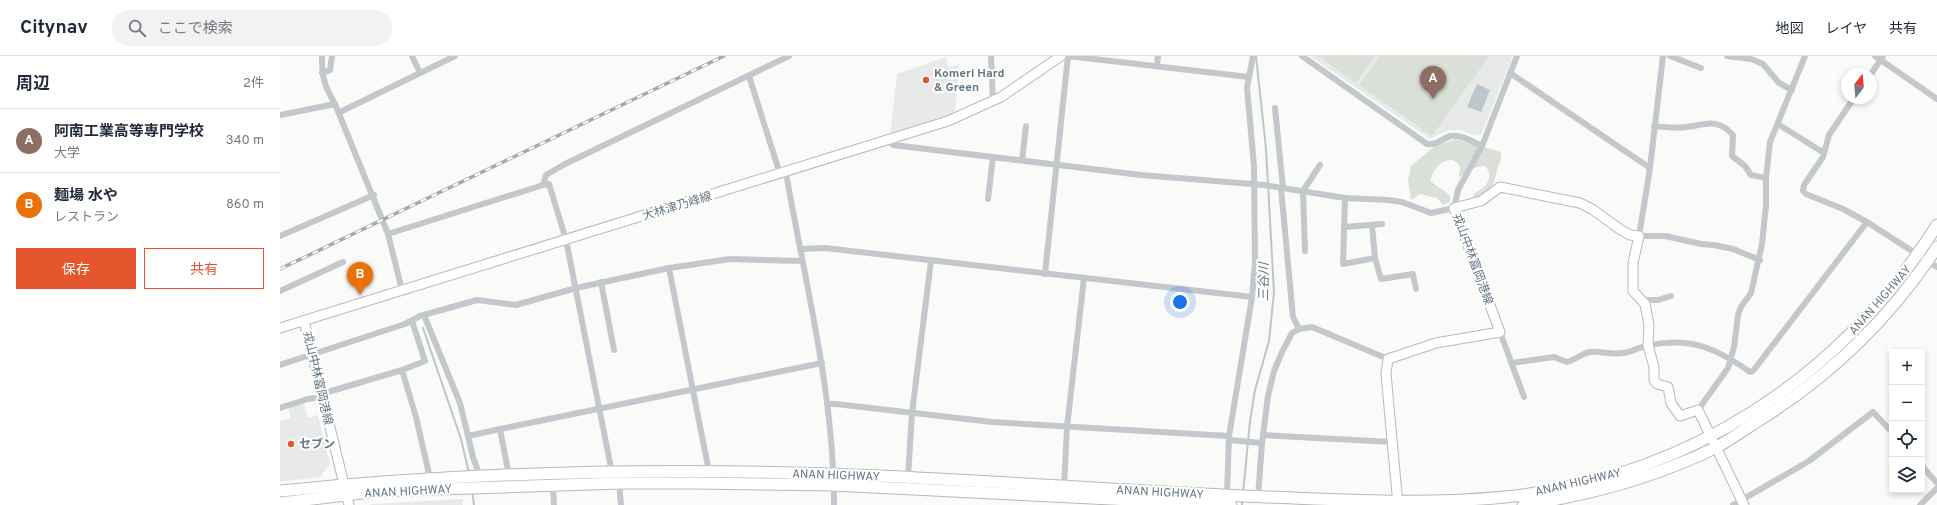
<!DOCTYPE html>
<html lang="ja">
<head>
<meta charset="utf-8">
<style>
	:root { --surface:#fff; --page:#f2f2f3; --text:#1f2937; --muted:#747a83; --line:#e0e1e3; --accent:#e4572e }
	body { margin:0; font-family:Overpass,"Noto Sans JP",sans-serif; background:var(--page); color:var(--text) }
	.controls { position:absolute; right:12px; bottom:12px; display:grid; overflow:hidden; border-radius:0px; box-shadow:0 2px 6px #0003 }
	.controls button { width:36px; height:36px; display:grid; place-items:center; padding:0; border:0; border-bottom:1px solid var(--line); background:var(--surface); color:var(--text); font:20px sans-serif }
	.compass { position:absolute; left:1561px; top:12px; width:36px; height:36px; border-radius:50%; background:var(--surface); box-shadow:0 2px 6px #0003; rotate:16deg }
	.you { position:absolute; left:900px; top:246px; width:14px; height:14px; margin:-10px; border:3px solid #fff; border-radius:50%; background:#1a73e8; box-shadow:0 0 0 6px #1a73e833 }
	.badge { display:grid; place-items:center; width:26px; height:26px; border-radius:50%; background:var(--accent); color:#fff; font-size:13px; font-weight:700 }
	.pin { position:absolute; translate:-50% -33px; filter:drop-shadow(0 1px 2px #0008) }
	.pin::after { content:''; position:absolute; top:21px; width:14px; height:12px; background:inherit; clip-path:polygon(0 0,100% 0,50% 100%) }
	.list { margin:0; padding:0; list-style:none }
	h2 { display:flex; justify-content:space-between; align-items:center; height:52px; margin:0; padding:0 16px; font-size:17px }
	h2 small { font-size:13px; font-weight:400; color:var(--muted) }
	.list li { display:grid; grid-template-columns:26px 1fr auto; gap:12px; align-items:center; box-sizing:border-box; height:64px; padding:0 16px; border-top:1px solid var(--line) }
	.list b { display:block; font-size:15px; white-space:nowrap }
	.list p { margin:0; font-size:13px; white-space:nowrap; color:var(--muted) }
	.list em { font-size:13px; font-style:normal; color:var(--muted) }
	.actions { display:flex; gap:8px; padding:12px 16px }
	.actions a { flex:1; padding:9px 0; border:1px solid var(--accent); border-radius:0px; text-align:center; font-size:14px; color:var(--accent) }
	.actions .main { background:var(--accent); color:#fff }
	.icon { flex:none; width:22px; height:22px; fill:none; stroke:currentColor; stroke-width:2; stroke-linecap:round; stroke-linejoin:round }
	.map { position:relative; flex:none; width:1657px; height:449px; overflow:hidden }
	header { display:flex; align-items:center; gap:24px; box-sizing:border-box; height:56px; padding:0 20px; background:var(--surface); border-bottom:1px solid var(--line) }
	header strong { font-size:19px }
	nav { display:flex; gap:22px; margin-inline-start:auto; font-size:14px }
	.search { width:280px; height:36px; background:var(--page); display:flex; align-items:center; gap:10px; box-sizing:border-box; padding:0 14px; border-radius:22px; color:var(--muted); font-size:15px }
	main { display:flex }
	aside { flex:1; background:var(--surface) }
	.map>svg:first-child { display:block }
	.built { fill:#e8e9e9 }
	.green { fill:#dadfd7 }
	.water { fill:#bbc7cb }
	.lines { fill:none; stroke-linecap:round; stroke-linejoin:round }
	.stream { stroke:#bbc7cb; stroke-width:2 }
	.secondary-casing { stroke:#b3babf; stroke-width:11 }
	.trunk-casing { stroke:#b4b9bd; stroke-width:13 }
	.minor { stroke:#c3c8cc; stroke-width:6 }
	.secondary { stroke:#fff; stroke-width:9 }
	.trunk { stroke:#fff; stroke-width:11 }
	.rail-casing { stroke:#a2aab0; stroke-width:3.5 }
	.rail { stroke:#fff; stroke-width:2; stroke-dasharray:6; stroke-linecap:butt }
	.poi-dot { fill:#e4572e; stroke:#fff; stroke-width:1.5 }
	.labels { text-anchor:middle; stroke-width:4; stroke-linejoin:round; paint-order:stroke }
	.poi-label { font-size:12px; font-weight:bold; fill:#657683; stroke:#fff; text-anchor:start }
	.street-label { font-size:12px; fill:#657683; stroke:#fff }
	.water-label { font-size:13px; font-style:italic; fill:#60757c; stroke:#fff }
</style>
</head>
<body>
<header>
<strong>Citynav</strong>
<div class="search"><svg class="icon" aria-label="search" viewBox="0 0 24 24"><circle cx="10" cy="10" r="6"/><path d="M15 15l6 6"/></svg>ここで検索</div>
<nav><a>地図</a><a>レイヤ</a><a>共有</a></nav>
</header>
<main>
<aside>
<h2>周辺<small>2件</small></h2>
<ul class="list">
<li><span class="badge" style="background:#8d6e63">A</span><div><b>阿南工業高等専門学校</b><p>大学</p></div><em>340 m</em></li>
<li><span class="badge" style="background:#e8710a">B</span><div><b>麺場 水や</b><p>レストラン</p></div><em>860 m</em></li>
</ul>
<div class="actions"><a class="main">保存</a><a>共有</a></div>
</aside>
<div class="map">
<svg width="1657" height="449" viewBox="0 0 1657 449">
	<rect width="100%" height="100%" fill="#fafaf8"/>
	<g class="built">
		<polygon points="1030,0 1233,0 1201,79 1196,80 1180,74 1168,74 1150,83"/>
		<polygon points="666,1 669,11 679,8 675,58 610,80 617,18"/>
		<polygon points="24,347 28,362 38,359 50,408 40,421 0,426 0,365 11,362 8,352"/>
		<polygon points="183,443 183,449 90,449 91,448"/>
	</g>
	<g class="green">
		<polygon points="1038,0 1095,0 1076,27"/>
		<polygon points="1100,0 1209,0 1152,80 1079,29"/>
		<path d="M1175 83 1221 96C1222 103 1219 107 1217 114 1214 130 1211 136 1196 143L1193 141 1195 137C1206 132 1215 121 1205 110 1196 110 1185 115 1179 122 1179 118 1181 113 1179 109 1170 95 1151 112 1151 125 1157 132 1164 133 1170 140V146L1163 149 1157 142 1140 138 1131 144 1128 124 1131 110 1155 90Z"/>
	</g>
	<polygon class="water" points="1197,28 1210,34 1201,56 1187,51"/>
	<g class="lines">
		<g class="stream">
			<polyline points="143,272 181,383 189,417"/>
			<polyline points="192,435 194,449"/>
			<polyline points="963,437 970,365 975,334 989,285 994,236 986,93 976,0"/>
			<polyline points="962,449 962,444"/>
		</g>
		<defs>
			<g id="secondary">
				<polyline points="24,265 69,449"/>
				<polyline points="0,272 668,65 721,41 781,0"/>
				<polyline points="1118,449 1106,318 1108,303 1156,287 1220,276 1174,152 1201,145 1220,131 1300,147 1312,153 1341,174 1350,179 1359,180 1353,207 1353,235 1365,248 1369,269 1368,289 1374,311 1374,324 1377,328 1388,331 1391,347 1400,360 1418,354 1464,449"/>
			</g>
			<g id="trunk">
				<path d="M0 435C199 415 400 411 599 420 728 426 858 436 987 441 1066 444 1146 449 1225 441 1407 422 1560 323 1657 169"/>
				<polyline points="0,447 98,435 340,427 415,427 553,429 951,449"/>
				<path d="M1243 449C1310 439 1376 421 1437 391 1449 384 1461 376 1473 368 1547 323 1609 264 1657 191"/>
			</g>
		</defs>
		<use href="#secondary" class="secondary-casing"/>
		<use href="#trunk" class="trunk-casing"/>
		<g class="minor">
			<path d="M42 0C42 22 44 29 55 48"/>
			<polyline points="132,0 140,17"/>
			<polyline points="711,0 713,45"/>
			<polyline points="788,0 969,21"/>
			<path d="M1022 0 1147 88C1157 90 1162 82 1171 80 1181 78 1193 86 1202 90"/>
			<polyline points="1383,0 1370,112 1359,180 1385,180 1421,188 1434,189 1453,193 1480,204"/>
			<polyline points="1390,0 1421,12"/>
			<polyline points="1447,0 1471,3 1483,8 1499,27 1512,34"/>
			<polyline points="1595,0 1657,43"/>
			<polyline points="877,9 878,0"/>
			<polyline points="42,17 50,14 52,0"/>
			<polyline points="1230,17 1370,112"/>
			<polyline points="1591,18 1603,0"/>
			<polyline points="469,20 500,118"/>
			<polyline points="1574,42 1549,79 1543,101 1524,129 1523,135 1526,138 1563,153 1587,166 1657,211"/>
			<polyline points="995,52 1003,132"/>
			<polyline points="60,56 175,0"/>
			<polyline points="0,59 55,48 108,178 122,234"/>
			<polyline points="1498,68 1544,97"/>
			<path d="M1374 70C1384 71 1395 73 1406 71 1425 69 1437 61 1453 79L1452 100 1465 110 1471 119 1486 122"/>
			<polyline points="608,85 613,89 861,119 984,129 1065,142 1108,144 1122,146 1151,157 1174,152 1178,134 1202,90 1237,0"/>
			<polyline points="742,104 746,70"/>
			<path d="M506 117C525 227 554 336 554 449"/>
			<polyline points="263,129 269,128 286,184 332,417"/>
			<polyline points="1001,132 1013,261 1019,273"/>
			<polyline points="1065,142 1063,208 1095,202"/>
			<polyline points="708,143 713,101"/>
			<polyline points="1092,169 1095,202 1101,223 1133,218 1136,233"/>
			<polyline points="1064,171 1102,168"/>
			<polyline points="108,178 263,129 266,119 285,108 509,0"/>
			<polyline points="0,180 94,139"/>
			<polyline points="520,193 545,192 972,241"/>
			<polyline points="1025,195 1023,135 1040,109"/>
			<polyline points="389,212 429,416"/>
			<polyline points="765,218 788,0"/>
			<polyline points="321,226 334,294"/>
			<polyline points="0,235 63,206"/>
			<polyline points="1363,244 1378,244 1391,240"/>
			<polyline points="144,259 180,347 188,380"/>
			<polyline points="1220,276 1244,341"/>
			<path d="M1232 307 1274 301 1287 306C1295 304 1301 298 1309 296 1321 295 1332 299 1343 297 1353 296 1361 290 1370 289 1411 281 1436 292 1470 316L1473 315 1587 166"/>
			<polyline points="0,309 125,268 140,260 197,244 236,249 296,232 389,212 450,203 522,205"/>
			<polyline points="122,314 145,305 132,265"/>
			<polyline points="41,338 122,314 136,361 150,422"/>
			<polyline points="548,348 556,348 712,366 949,380"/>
			<polyline points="0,352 28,343 42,341"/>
			<polyline points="1418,354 1448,312 1454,291 1458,259 1461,251 1471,237 1482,188 1486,149 1486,122 1490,86 1525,0"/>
			<polyline points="983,379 988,340 994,315 1002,296 1012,277 1019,273 1032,271 1108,303"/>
			<polyline points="950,384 982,387 978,441"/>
			<polyline points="982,387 983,379 1112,386"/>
			<polyline points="1642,410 1657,427"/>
			<polyline points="229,420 220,373 542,307"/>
			<polyline points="200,421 193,401 188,380 220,373"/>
			<polyline points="628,421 632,357 651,205"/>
			<polyline points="339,426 341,449"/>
			<polyline points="273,429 274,449"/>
			<polyline points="784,431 787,371 804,222"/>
			<polyline points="947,439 949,380 972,241 975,207 974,110 967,32 973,0"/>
			<polyline points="1453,449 1529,405 1593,356 1612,376"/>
			<polyline points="1640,449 1657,432"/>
		</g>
		<use href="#secondary" class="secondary"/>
		<use href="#trunk" class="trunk"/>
		<defs>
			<polyline id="rail" points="0,213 444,0"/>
		</defs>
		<use href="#rail" class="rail-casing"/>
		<use href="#rail" class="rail"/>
	</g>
	<g class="poi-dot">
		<circle cx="646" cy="24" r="4"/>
		<circle cx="11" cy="388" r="4"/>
	</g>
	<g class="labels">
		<g class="poi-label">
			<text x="654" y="21">Komeri Hard<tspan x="654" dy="14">&amp; Green</tspan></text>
			<text x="19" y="392">セブン</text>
		</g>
		<g class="street-label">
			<text transform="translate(397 150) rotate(-17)" y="4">大林津乃峰線</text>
			<text transform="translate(1193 203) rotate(70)" y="4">戎山中林富岡港線</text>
			<text transform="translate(1600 244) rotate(-49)" y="4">ANAN HIGHWAY</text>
			<text transform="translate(38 322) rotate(77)" y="4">戎山中林富岡港線</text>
			<text transform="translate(556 419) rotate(2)" y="4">ANAN HIGHWAY</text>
			<text transform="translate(1298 426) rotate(-13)" y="4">ANAN HIGHWAY</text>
			<text transform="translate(128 435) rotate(-3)" y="4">ANAN HIGHWAY</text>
			<text transform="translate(880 436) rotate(3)" y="4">ANAN HIGHWAY</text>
		</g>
		<g class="water-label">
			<text transform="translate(983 226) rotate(-90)" y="5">三谷川</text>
		</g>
	</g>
</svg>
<div class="controls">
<button>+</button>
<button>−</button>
<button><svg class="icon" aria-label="locate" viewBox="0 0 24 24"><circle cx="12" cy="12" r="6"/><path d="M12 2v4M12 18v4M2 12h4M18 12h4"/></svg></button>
<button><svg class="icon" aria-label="layers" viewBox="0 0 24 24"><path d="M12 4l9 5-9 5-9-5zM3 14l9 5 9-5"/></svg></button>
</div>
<svg class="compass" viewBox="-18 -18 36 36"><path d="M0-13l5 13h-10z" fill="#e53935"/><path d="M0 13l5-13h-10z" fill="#747a83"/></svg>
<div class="you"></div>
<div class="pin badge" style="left:1153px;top:43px;background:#8d6e63">A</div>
<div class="pin badge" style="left:80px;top:239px;background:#e8710a">B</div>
</div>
</main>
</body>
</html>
